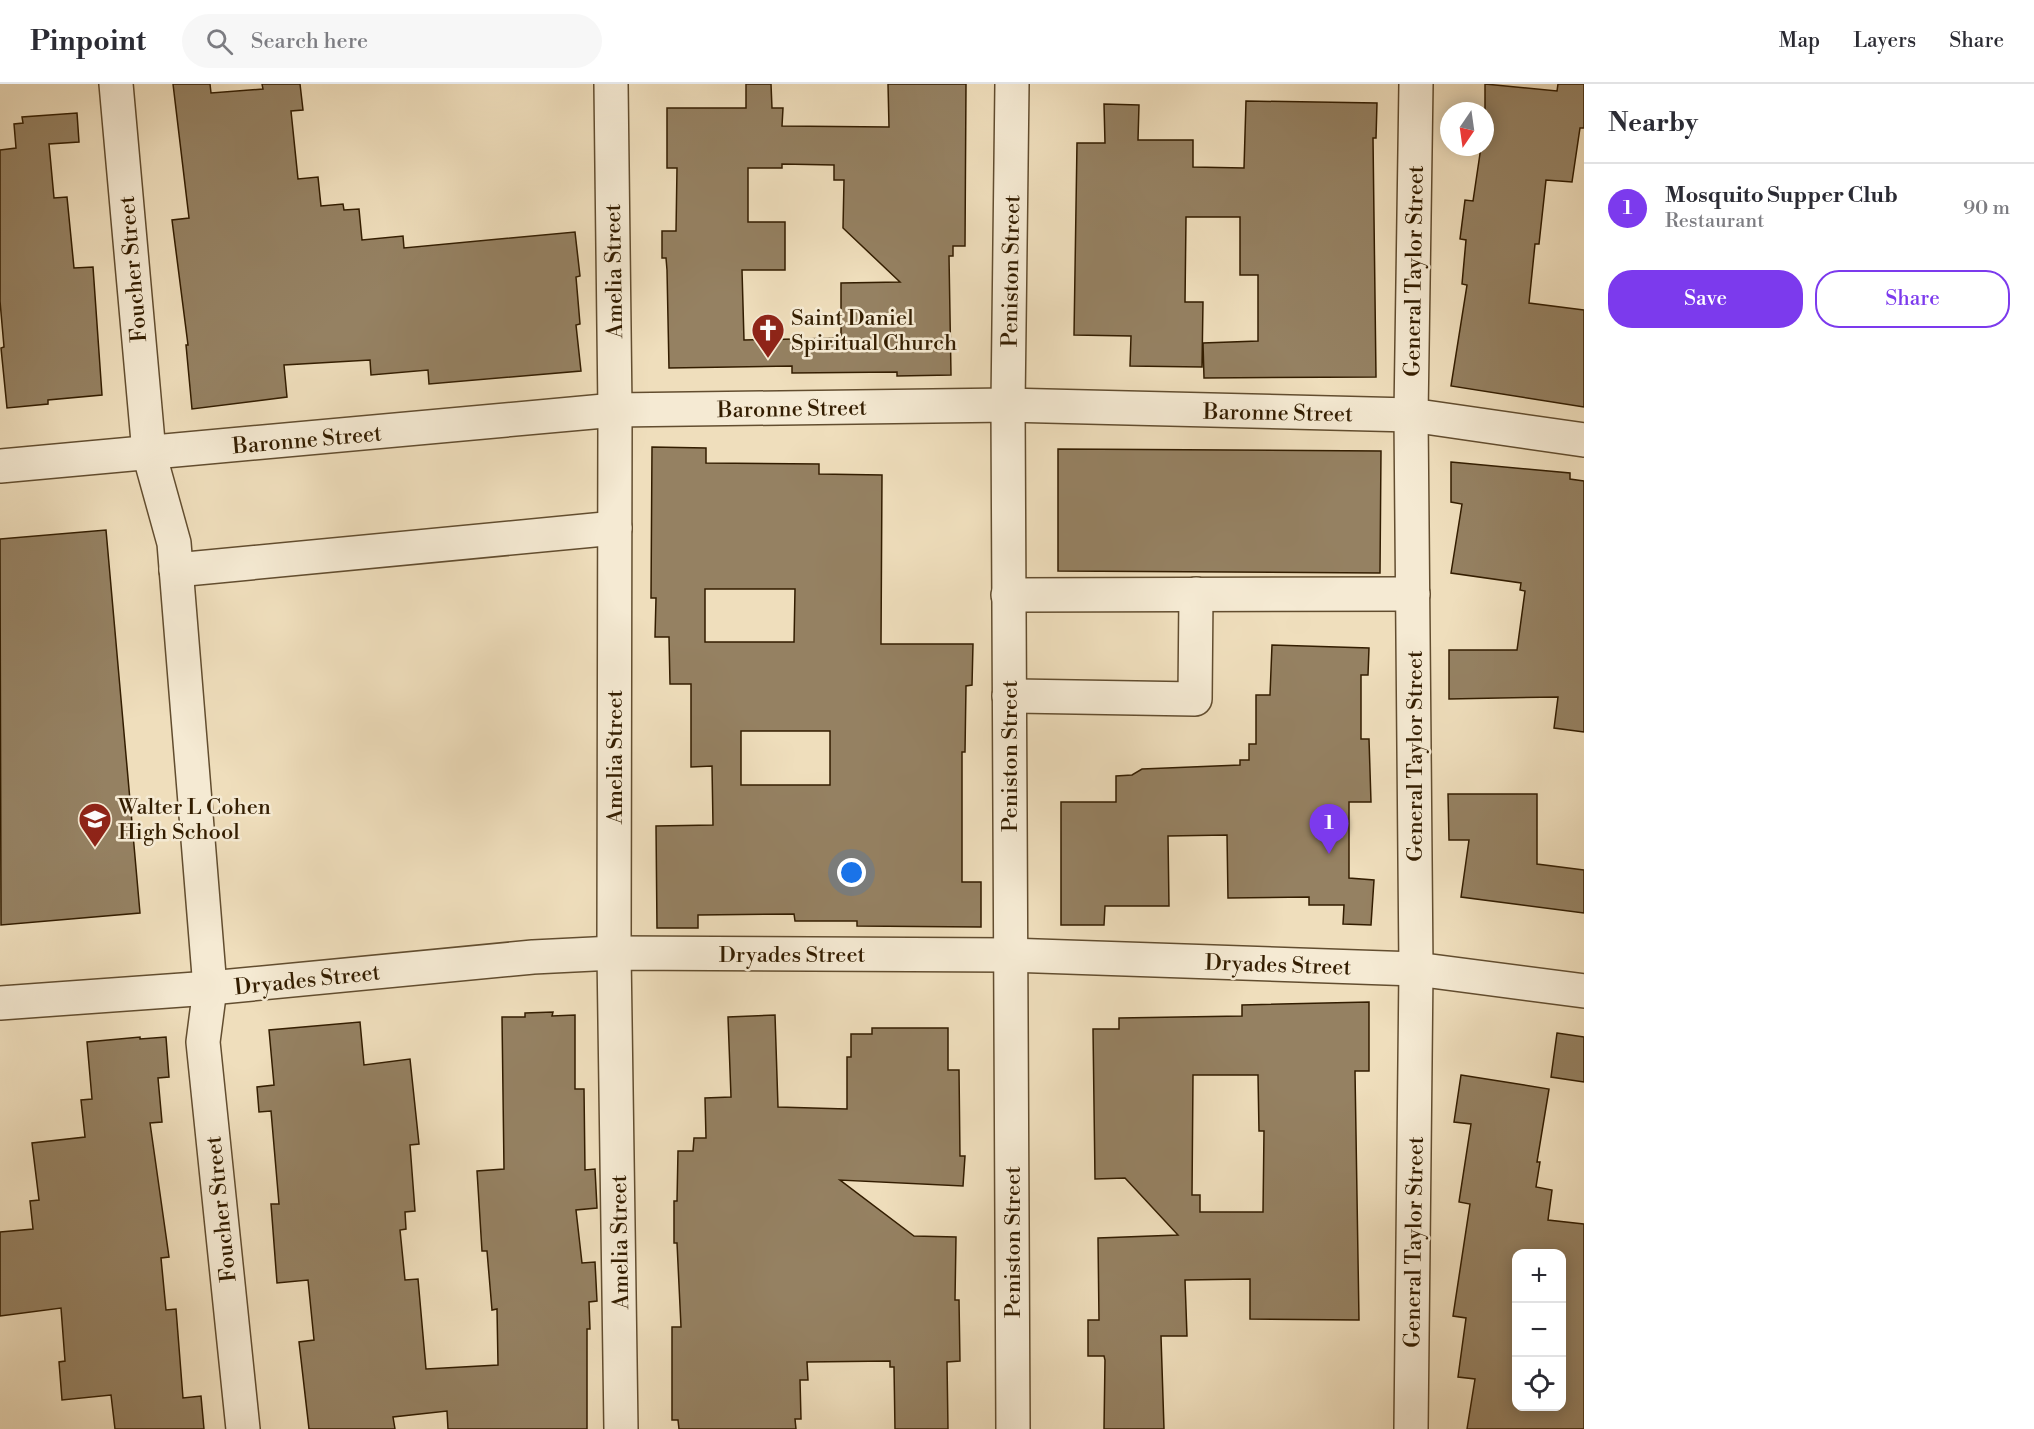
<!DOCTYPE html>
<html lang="en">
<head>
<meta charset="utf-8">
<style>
	:root { --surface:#fff; --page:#f7f7f7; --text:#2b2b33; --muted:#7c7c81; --line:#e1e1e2; --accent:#7c3aed }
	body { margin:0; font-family:"Libre Bodoni",serif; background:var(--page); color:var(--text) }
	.controls { position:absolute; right:18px; bottom:18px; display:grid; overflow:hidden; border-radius:12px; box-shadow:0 3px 15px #0003 }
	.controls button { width:54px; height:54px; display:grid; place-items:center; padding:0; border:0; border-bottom:2px solid var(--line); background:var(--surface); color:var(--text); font:30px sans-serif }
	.compass { position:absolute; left:1440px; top:18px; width:54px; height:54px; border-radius:50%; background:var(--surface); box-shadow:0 3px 15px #0003; rotate:193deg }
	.you { position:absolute; left:852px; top:789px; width:21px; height:21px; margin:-15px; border:4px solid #fff; border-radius:50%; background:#1a73e8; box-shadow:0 0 0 9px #1a73e833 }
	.badge { display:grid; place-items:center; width:39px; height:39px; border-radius:50%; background:var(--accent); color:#fff; font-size:20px; font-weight:700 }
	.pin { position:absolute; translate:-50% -50px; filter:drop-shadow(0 2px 3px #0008) }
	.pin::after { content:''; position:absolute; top:32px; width:21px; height:18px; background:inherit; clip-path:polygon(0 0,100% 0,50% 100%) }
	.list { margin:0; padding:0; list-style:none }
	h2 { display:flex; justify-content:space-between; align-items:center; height:78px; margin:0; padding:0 24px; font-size:26px }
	h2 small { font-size:20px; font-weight:400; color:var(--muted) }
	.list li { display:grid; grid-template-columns:39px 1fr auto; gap:18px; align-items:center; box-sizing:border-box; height:90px; padding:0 24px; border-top:2px solid var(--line) }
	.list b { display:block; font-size:22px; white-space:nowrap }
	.list p { margin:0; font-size:20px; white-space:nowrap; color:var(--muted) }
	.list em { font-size:20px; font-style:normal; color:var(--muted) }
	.actions { display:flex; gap:12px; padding:18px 24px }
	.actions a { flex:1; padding:14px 0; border:2px solid var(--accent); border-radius:24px; text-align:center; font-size:21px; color:var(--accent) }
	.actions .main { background:var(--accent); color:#fff }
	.icon { flex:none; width:33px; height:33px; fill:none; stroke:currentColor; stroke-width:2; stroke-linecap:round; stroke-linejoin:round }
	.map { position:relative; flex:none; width:1584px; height:1345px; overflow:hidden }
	header { display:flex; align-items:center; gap:36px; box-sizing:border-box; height:84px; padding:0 30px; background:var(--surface); border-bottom:2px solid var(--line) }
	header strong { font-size:28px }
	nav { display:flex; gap:33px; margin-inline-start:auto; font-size:21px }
	.search { width:420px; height:54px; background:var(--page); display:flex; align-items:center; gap:15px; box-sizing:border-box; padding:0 21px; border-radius:33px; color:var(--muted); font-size:22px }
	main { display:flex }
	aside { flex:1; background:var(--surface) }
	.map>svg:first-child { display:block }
	.building { fill:#958162; stroke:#331d00; stroke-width:1.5; fill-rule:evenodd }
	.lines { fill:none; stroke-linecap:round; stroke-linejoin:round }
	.minor-casing { stroke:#624d2f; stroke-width:36 }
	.minor { stroke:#f5ead3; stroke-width:33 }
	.labels { text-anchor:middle; stroke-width:5; stroke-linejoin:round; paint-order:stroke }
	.street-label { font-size:22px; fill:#331d00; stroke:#f5ead3 }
	.poi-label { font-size:22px; fill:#331d00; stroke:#f5ead3; text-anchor:start }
</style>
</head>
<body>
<header>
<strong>Pinpoint</strong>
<div class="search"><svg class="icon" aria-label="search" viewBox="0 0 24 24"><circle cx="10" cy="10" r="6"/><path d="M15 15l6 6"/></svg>Search here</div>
<nav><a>Map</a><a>Layers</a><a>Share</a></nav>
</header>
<main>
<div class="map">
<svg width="1584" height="1345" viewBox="0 0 1584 1345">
	<rect width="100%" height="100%" fill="#efdebc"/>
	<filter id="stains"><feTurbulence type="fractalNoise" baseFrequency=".00333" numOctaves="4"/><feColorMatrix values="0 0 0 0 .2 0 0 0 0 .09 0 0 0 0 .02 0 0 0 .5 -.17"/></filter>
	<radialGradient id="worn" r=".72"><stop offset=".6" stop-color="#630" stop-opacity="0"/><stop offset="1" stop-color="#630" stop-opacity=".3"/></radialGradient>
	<g class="building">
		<polygon points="173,0 210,0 211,9 263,5 262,0 300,0 303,26 291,27 298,95 318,93 321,122 343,120 344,126 359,125 362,156 403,152 404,164 575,148 580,192 576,193 580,240 576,241 581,287 429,300 428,286 371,291 370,276 284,281 287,313 192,325 186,261 188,261 172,136 189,134"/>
		<path d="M746 0H771L772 24H783L782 42 889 43 888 0H966L965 162H953V172H949L951 291 897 292V288L792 289V282L669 284 667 186 666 174H662V147H676L677 84H667V24H746ZM782 80 834 81V96H844L843 144 900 198 841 199V254L744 256 742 186H785V138H748V84H782Z"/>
		<polygon points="1485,0 1557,7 1558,0 1584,0 1584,44 1580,44 1572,98 1546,96 1539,160 1535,160 1529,219 1584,226 1584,323 1451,302 1467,201 1462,200 1466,156 1460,155 1465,116 1473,117 1481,63 1485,63"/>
		<polygon points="1246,17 1377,19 1376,54 1373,54 1376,293 1204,294 1203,259 1258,257 1258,191 1240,191 1240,133 1186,133 1185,218 1203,218 1202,283 1130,282 1131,252 1074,251 1077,59 1105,59 1104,20 1139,21 1138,56 1193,56 1193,83 1244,84"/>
		<polygon points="77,29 79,58 49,60 54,114 67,113 74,184 93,183 102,311 48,316 48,320 7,324 1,264 4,263 0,217 0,66 16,64 14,40 23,39 22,33"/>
		<path d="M652 363 706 364V379L819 380V390L882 391 881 560H973L972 601 966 602 965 668H962V798H981V843L857 842V837H795L794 830 698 831V844H657L656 742 713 741 712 682 691 683V600H670L669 553H655L656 514H651ZM705 505H795L794 558H705ZM741 647H830V701H741Z"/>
		<polygon points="1058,365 1381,367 1380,489 1058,487"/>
		<polygon points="1451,378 1570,389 1570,395 1584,397 1584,648 1554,644 1558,613 1449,615 1449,566 1517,566 1525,507 1520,506 1521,499 1451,489 1462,420 1451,418"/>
		<polygon points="106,446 140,829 1,841 0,455"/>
		<polygon points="1272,561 1369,564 1368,591 1361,591 1361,655 1369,655 1371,718 1349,718 1349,794 1374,796 1371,841 1343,840 1344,821 1309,821 1309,813 1228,814 1227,751 1168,752 1169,822 1105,822 1104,841 1061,841 1061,718 1116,718 1116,692 1132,691 1142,685 1240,681 1240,676 1249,676 1249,660 1256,660 1256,611 1270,611"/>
		<polygon points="1448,710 1537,710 1537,780 1584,786 1584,829 1461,813 1469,756 1449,756"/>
		<path d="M1369 918V987H1355L1359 1236 1250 1235V1195L1185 1196 1187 1252H1161L1164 1345H1104L1105 1276 1104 1272H1088V1236H1099L1098 1154 1178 1151 1125 1094 1095 1095 1093 945H1119V934L1242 932V921ZM1193 991H1258L1259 1047H1264L1263 1128H1200V1111H1192Z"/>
		<polygon points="553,928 552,932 575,931 575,1005 584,1005 585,1086 595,1085 597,1124 576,1126 582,1179 595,1178 597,1217 589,1218 590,1245 587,1245 587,1345 448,1345 447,1327 393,1333 395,1345 309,1345 299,1258 314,1256 308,1196 277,1199 271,1120 279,1120 271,1027 259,1028 257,1003 274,1001 269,946 360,938 364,981 410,975 419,1060 410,1061 415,1127 405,1128 406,1145 400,1146 405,1196 418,1195 426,1285 498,1281 497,1225 492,1226 487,1167 482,1167 477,1087 504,1085 502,933 525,933 525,929"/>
		<polygon points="775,931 778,1023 847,1025 847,973 851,973 851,950 872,950 872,944 948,944 948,986 959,986 960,1072 965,1072 963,1102 840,1096 914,1152 956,1153 955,1216 959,1216 960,1277 947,1278 948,1345 895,1345 894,1283 890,1283 890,1277 807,1278 808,1296 800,1296 801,1335 795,1335 796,1345 679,1345 678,1336 672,1336 672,1243 681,1243 677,1159 674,1159 674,1117 677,1117 678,1067 693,1067 694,1054 706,1054 705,1014 731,1013 728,933"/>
		<polygon points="1557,949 1584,953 1584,998 1551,993"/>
		<polygon points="140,953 140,955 166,953 169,993 158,994 162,1038 150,1039 169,1173 161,1174 166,1226 176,1225 183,1314 201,1312 204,1345 115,1345 111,1311 62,1316 59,1278 65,1277 61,1224 0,1232 0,1148 33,1145 30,1117 39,1116 32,1059 85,1053 81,1016 92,1015 87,958"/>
		<path d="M1461 991 1549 1005 1537 1078H1540L1536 1103 1552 1106 1548 1136 1584 1140V1345H1467L1475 1295 1458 1293 1466 1234 1453 1232 1470 1120 1459 1118 1471 1040 1454 1038ZM1516 1170H1562V1323H1516Z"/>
	</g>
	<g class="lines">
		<defs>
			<g id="minor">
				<polyline points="116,0 149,369 174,459 210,904 203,958 243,1345"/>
				<polyline points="611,0 615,326 614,869 621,1345"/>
				<polyline points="1012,0 1008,321 1013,1345"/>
				<polyline points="0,382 615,326 1008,321 1411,331 1584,356"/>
				<polyline points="176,486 615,444"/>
				<polyline points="1008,511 1413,510"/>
				<polyline points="1009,612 1195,615 1196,510"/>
				<polyline points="0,919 210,904 533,873 614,869 1010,871 1416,885 1584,907"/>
				<polyline points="1411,1345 1416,885 1411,331 1416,0"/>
			</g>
		</defs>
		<use href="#minor" class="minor-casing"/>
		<use href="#minor" class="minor"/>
	</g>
	<defs>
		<symbol id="church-pin" viewBox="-11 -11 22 30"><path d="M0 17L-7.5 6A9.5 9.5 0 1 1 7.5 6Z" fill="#8f2418" stroke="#f5ead3"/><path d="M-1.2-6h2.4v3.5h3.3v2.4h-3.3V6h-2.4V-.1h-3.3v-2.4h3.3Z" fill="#fff"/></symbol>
		<symbol id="school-pin" viewBox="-11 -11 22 30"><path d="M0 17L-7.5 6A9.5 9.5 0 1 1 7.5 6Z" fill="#8f2418" stroke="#f5ead3"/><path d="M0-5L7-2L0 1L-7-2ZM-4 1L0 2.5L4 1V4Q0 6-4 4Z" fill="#fff"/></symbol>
	</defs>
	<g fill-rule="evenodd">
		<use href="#church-pin" x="749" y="227" width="38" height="52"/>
		<use href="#school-pin" x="76" y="716" width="38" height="52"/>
	</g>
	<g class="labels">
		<g class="street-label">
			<text transform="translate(132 185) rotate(-95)" y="8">Foucher Street</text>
			<text transform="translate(613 187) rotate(-91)" y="8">Amelia Street</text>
			<text transform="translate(1010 187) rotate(-89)" y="8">Peniston Street</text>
			<text transform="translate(1413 187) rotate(-89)" y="8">General Taylor Street</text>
			<text transform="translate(792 324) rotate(-1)" y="8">Baronne Street</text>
			<text transform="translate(1278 328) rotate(1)" y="8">Baronne Street</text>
			<text transform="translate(307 355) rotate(-5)" y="8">Baronne Street</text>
			<text transform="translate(1009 672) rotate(-90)" y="8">Peniston Street</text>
			<text transform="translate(1414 672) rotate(-90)" y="8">General Taylor Street</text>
			<text transform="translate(614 673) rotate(-90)" y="8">Amelia Street</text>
			<text x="792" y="878">Dryades Street</text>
			<text transform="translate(1278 880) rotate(2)" y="8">Dryades Street</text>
			<text transform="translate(307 895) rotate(-6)" y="8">Dryades Street</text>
			<text transform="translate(220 1125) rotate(-96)" y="8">Foucher Street</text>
			<text transform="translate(619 1158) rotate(-91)" y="8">Amelia Street</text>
			<text transform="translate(1012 1158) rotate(-90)" y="8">Peniston Street</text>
			<text transform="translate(1413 1158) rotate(-89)" y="8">General Taylor Street</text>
		</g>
		<g class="poi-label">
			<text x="791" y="241">Saint Daniel<tspan x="791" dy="25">Spiritual Church</tspan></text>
			<text x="118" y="730">Walter L Cohen<tspan x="118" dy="25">High School</tspan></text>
		</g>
	</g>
	<rect width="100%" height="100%" filter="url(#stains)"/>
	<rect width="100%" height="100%" fill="url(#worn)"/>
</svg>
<div class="controls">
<button>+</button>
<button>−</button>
<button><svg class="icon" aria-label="locate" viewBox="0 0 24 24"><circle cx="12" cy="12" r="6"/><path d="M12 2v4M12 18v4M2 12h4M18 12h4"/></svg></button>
</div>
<svg class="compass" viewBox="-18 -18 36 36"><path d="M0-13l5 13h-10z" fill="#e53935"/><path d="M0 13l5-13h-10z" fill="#7c7c81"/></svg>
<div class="you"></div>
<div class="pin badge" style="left:1329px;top:770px">1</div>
</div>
<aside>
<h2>Nearby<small></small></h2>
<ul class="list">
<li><span class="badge">1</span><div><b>Mosquito Supper Club</b><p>Restaurant</p></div><em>90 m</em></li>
</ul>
<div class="actions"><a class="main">Save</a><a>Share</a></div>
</aside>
</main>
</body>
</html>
